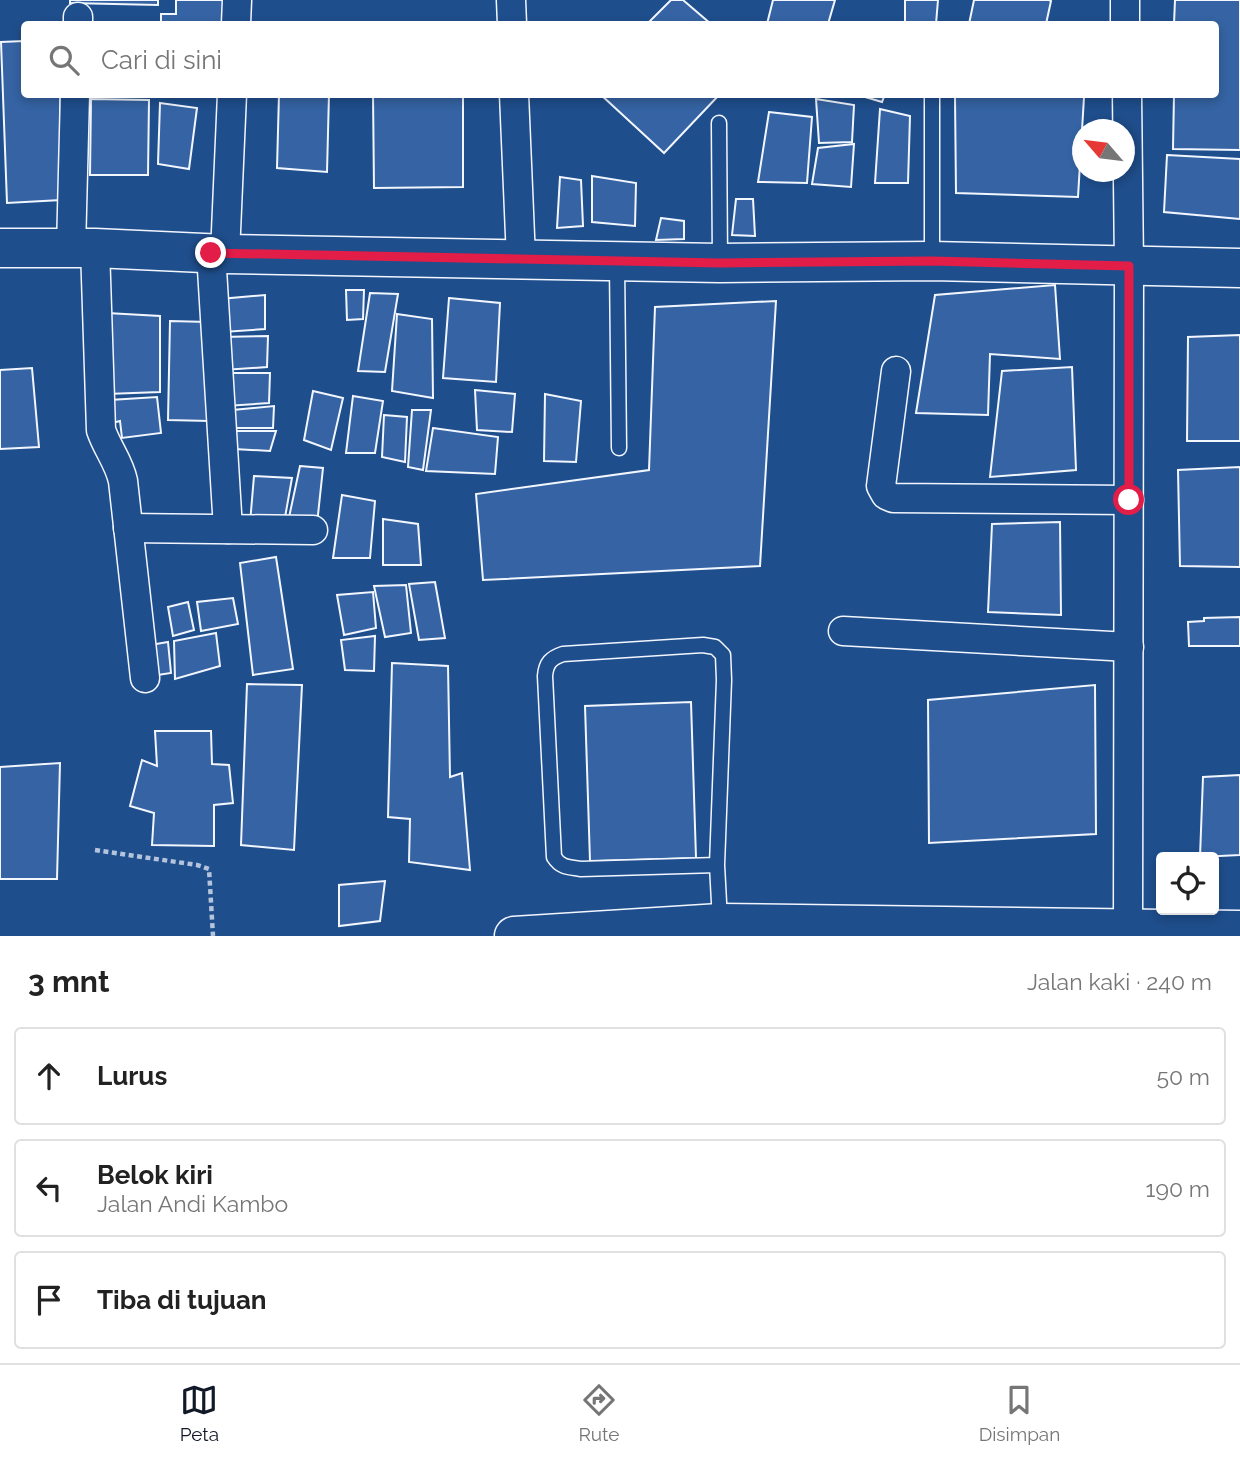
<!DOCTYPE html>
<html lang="id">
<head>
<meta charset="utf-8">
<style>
	:root { --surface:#fff; --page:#f6f6f6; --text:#222; --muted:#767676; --line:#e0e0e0; --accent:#111827 }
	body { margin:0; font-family:Raleway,sans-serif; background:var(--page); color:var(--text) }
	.controls { position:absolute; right:21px; bottom:21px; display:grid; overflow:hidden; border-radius:7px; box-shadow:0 4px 10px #0003 }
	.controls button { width:63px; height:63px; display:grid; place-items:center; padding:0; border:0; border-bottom:2px solid var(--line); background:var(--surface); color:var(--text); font:35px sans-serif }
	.compass { position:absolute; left:1072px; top:119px; width:63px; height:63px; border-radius:50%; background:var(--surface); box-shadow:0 4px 10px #0003; rotate:298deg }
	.stop { position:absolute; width:21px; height:21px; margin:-16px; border:5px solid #e11d48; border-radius:50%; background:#fff }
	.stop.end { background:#e11d48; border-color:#fff; box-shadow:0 2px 7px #0008 }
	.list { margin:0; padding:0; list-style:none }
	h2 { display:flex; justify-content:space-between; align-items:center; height:91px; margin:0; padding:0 28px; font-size:30px }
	h2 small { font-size:23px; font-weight:400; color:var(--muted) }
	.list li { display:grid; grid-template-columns:46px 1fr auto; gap:21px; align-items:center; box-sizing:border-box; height:98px; margin:0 14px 14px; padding:0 14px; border:2px solid var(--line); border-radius:7px }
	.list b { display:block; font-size:26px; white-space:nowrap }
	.list p { margin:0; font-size:23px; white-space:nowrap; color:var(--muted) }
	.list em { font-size:23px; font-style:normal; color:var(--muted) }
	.icon { flex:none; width:38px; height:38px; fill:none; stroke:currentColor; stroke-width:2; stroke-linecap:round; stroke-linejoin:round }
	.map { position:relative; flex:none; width:1240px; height:936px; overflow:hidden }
	.search { position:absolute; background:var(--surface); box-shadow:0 4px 10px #0003; left:21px; right:21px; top:21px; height:77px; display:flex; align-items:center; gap:18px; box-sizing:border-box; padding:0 24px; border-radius:7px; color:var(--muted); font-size:26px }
	.sheet { height:427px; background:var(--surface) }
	nav { display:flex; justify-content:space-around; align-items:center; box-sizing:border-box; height:98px; border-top:2px solid var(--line); background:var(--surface); font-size:19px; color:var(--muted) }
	nav a { display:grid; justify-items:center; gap:4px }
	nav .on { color:var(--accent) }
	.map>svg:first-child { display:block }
	.building { fill:#3563a3; stroke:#f2f6ff; stroke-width:2 }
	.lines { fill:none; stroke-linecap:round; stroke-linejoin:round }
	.lane-casing { stroke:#f2f6ff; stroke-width:17 }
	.street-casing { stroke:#f2f6ff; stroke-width:31 }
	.secondary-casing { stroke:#f2f6ff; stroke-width:41 }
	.highway-casing { stroke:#f2f6ff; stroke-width:41 }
	.path { stroke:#b3c4dc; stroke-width:4.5; stroke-dasharray:5 3.5; stroke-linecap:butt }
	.lane { stroke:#1f4e8c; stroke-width:14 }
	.street { stroke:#1f4e8c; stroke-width:28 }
	.secondary { stroke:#1f4e8c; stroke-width:38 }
	.highway { stroke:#1f4e8c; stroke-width:38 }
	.route { stroke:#e11d48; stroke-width:9 }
</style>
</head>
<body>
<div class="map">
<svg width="1240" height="936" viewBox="0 0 1240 936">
	<rect width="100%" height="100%" fill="#1f4e8c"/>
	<g class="building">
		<polygon points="70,0 158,0 158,5 70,3"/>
		<polygon points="176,0 223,0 223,24 161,24 161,14 176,14"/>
		<polygon points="671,0 683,0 711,24 647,24"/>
		<polygon points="773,0 835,0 828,24 767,24"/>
		<polygon points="905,0 938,0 936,24 905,24"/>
		<polygon points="974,0 1049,0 1051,1 1046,24 969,24"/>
		<polygon points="1175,0 1240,0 1240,150 1173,149 1174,94 1216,94 1216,24 1174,24"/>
		<polygon points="24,41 24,94 60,94 61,200 7,203 1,42"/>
		<polygon points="279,94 329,94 327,172 277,168"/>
		<polygon points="373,94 463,94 463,187 374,188"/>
		<polygon points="600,94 720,94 664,153"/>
		<polygon points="855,94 885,94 882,102"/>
		<polygon points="955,96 1084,97 1078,197 956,193"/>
		<polygon points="91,99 149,100 148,175 90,175"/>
		<polygon points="816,99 854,105 852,142 819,143"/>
		<polygon points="160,103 197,108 189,169 158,164"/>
		<polygon points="880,109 910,116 908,183 875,183"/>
		<polygon points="769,112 812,117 807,183 758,182"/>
		<polygon points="854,144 851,187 812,184 818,148"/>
		<polygon points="1167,155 1240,159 1240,219 1164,212"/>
		<polygon points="592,176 636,183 635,226 592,222"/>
		<polygon points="560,177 581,180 583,226 557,228"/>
		<polygon points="736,199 753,199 755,236 732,235"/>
		<polygon points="661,218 684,221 684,239 656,240"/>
		<polygon points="1055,285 1060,359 990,354 988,415 916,413 935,295"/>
		<polygon points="346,290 364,290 363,319 347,320"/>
		<polygon points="370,293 398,294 385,372 358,371"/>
		<polygon points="265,295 265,329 223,332 220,299"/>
		<polygon points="449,298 500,303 496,382 443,378"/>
		<polygon points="776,301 760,566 483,580 476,494 649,470 655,307"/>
		<polygon points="107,313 160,316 160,392 107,394"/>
		<polygon points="397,314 432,319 433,398 392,391"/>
		<polygon points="170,321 208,322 209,421 168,420"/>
		<polygon points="1240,335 1240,441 1187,441 1188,337"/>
		<polygon points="268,336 267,367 223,370 221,337"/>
		<polygon points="1072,367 1076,470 990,477 1002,371"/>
		<polygon points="32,368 39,447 0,449 0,370"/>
		<polygon points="227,373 270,373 269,403 226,406"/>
		<polygon points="475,390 515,394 512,432 477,430"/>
		<polygon points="313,391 343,398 331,450 304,440"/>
		<polygon points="545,394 581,401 576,462 544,461"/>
		<polygon points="353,396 383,401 375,453 346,453"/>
		<polygon points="157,397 161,433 122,438 120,421 112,423 110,400"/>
		<polygon points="274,406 273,428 235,428 233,410"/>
		<polygon points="412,410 431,410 423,470 408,467"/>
		<polygon points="384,415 407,417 405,462 382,457"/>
		<polygon points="433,428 498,437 495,474 426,471"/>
		<polygon points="236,431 276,431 270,451 234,449"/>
		<polygon points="300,466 323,468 317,524 288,522"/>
		<polygon points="1240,467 1240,567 1180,566 1178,470"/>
		<polygon points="254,476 292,478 284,523 250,523"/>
		<polygon points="342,495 375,501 370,558 333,558"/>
		<polygon points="383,519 418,524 421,565 383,565"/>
		<polygon points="1060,522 1061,615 988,612 992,524"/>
		<polygon points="276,557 293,669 253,675 240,563"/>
		<polygon points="435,582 445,638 419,640 409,584"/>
		<polygon points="406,585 411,633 385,637 374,586"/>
		<polygon points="373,592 376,628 344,635 337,595"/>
		<polygon points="233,598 238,624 201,631 197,602"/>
		<polygon points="188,602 194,630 173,636 168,607"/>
		<polygon points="1240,617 1240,646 1189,646 1188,622 1204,621 1204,618"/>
		<polygon points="216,633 220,666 175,679 174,641"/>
		<polygon points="375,636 374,671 345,670 341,640"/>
		<polygon points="168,642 171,673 151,676 150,645"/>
		<polygon points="392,663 448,666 450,777 462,773 470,870 409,862 410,819 388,817"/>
		<polygon points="247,684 302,685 294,850 241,845"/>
		<polygon points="1095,685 1096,834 929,843 928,700"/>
		<polygon points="691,702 696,858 590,861 585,706"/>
		<polygon points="155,731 211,731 212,764 229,765 233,803 214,805 214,846 152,845 154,813 130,806 142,760 157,766"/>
		<polygon points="60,763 57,879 0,879 0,767"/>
		<polygon points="1240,775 1240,855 1200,857 1203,777"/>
		<polygon points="385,881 380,921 339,926 339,885"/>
	</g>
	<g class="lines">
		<defs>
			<g id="lane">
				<polyline points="719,123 720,262"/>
				<polyline points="932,260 932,94"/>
				<polyline points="617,264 619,448"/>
				<path d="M717 865 581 869C569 867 561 868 554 857L545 676C546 663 551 658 563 654L703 645 715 647 723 655 724 680 717 865 720 921"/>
			</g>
			<g id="street">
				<polyline points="511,0 512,24"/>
				<polyline points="1125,0 1125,24"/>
				<polyline points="78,24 78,17"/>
				<polyline points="236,24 237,0"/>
				<polyline points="514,94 521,259"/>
				<polyline points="1127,94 1129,266 1128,936"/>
				<path d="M95 248 101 430C107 448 119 462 123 481L145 678"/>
				<polyline points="71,249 75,94"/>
				<polyline points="211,253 228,529"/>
				<polyline points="225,254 232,94"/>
				<polyline points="896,371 881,486 886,495 893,498 1129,500"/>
				<polyline points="128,528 313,530"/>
				<polyline points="843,631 1129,647"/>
			</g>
			<polyline id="secondary" points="0,248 95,248 225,254 720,263 932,261 1240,268"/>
			<polyline id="highway" points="514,936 720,923 1240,930"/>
		</defs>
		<use href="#lane" class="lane-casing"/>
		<use href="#street" class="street-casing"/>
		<use href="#secondary" class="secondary-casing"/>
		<use href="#highway" class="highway-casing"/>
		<polyline class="path" points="95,850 197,865 209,869 213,936"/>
		<use href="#lane" class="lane"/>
		<use href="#street" class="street"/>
		<use href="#secondary" class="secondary"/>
		<use href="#highway" class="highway"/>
	</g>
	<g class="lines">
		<polyline class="route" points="211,253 720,263 932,261 1129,266 1129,500"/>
	</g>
</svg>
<div class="controls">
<button><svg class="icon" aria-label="locate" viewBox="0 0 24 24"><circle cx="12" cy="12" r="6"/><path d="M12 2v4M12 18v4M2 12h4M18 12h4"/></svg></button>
</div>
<svg class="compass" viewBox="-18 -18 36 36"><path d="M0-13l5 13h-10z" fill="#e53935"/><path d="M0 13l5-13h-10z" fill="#767676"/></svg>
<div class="stop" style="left:1129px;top:500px"></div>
<div class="stop end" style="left:211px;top:253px"></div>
<div class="search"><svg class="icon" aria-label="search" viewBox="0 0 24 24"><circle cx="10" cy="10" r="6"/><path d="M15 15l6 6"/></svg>Cari di sini</div>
</div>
<section class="sheet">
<h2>3 mnt<small>Jalan kaki · 240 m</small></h2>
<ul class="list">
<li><svg class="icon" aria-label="ahead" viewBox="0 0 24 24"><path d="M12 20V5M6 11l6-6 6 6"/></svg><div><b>Lurus</b></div><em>50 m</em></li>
<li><svg class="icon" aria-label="left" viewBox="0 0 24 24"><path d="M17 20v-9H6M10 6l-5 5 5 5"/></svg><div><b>Belok kiri</b><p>Jalan Andi Kambo</p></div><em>190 m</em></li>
<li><svg class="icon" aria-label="arrive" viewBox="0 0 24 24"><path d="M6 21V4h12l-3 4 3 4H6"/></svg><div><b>Tiba di tujuan</b></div></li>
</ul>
</section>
<nav>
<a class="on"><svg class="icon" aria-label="map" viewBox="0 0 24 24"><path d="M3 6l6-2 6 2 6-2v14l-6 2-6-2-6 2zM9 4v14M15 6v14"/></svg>Peta</a>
<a><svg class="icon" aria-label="directions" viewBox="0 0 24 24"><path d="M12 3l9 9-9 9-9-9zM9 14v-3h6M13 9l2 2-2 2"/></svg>Rute</a>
<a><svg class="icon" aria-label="saved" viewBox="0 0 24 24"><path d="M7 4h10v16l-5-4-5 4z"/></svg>Disimpan</a>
</nav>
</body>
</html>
